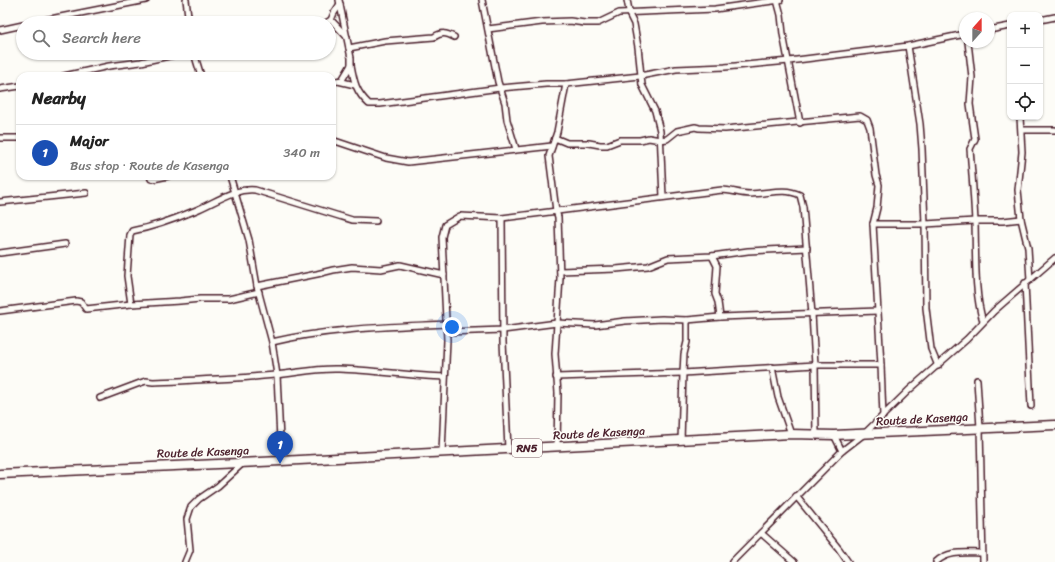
<!DOCTYPE html>
<html lang="en">
<head>
<meta charset="utf-8">
<style>
	:root { --surface:#fff; --page:#f6f6f6; --text:#222; --muted:#767676; --line:#e0e0e0; --accent:#db2777 }
	body { margin:0; font-family:Sriracha,sans-serif; background:var(--page); color:var(--text) }
	.controls { position:absolute; right:12px; top:12px; display:grid; overflow:hidden; border-radius:8px; box-shadow:0 1px 3px #0004 }
	.controls button { width:36px; height:36px; display:grid; place-items:center; padding:0; border:0; border-bottom:1px solid var(--line); background:var(--surface); color:var(--text); font:20px sans-serif }
	.compass { position:absolute; left:959px; top:12px; width:36px; height:36px; border-radius:50%; background:var(--surface); box-shadow:0 1px 3px #0004; rotate:21deg }
	.you { position:absolute; left:452px; top:327px; width:14px; height:14px; margin:-10px; border:3px solid #fff; border-radius:50%; background:#1a73e8; box-shadow:0 0 0 6px #1a73e833 }
	.badge { display:grid; place-items:center; width:26px; height:26px; border-radius:50%; background:var(--accent); color:#fff; font-size:13px; font-weight:700 }
	.pin { position:absolute; translate:-50% -33px; filter:drop-shadow(0 1px 2px #0008) }
	.pin::after { content:''; position:absolute; top:21px; width:14px; height:12px; background:inherit; clip-path:polygon(0 0,100% 0,50% 100%) }
	.list { margin:0; padding:0; list-style:none }
	h2 { display:flex; justify-content:space-between; align-items:center; height:52px; margin:0; padding:0 16px; font-size:17px }
	h2 small { font-size:13px; font-weight:400; color:var(--muted) }
	.list li { display:grid; grid-template-columns:26px 1fr auto; gap:12px; align-items:center; box-sizing:border-box; height:56px; padding:0 16px; border-top:1px solid var(--line) }
	.list b { display:block; font-size:15px; white-space:nowrap }
	.list p { margin:0; font-size:13px; white-space:nowrap; color:var(--muted) }
	.list em { font-size:13px; font-style:normal; color:var(--muted) }
	.icon { flex:none; width:22px; height:22px; fill:none; stroke:currentColor; stroke-width:2; stroke-linecap:round; stroke-linejoin:round }
	.map { position:relative; flex:none; width:1055px; height:562px; overflow:hidden }
	.search { position:absolute; background:var(--surface); box-shadow:0 1px 3px #0004; left:16px; top:16px; width:320px; height:44px; display:flex; align-items:center; gap:10px; box-sizing:border-box; padding:0 14px; border-radius:22px; color:var(--muted); font-size:15px }
	.panel { position:absolute; background:var(--surface); box-shadow:0 1px 3px #0004; left:16px; top:72px; width:320px; height:108px; border-radius:12px }
	.map>svg:first-child { display:block }
	.lines { fill:none; stroke-linecap:round; stroke-linejoin:round }
	.minor-casing { stroke:#4a1f2b; stroke-width:8 }
	.highway-casing { stroke:#4a1f2b; stroke-width:11 }
	.minor { stroke:#fdfcf7; stroke-width:5 }
	.highway { stroke:#fdfcf7; stroke-width:8 }
	.labels { text-anchor:middle; stroke-width:3; stroke-linejoin:round; paint-order:stroke }
	.shield { fill:#fdfcf7; stroke:#806168; stroke-width:1 }
	.shield-label { font-size:11px; font-weight:bold; fill:#4a1f2b }
	.street-label { font-size:12px; fill:#4a1f2b; stroke:#fdfcf7 }
</style>
</head>
<body>
<div class="map">
<svg width="1055" height="562" viewBox="0 0 1055 562">
	<rect width="100%" height="100%" fill="#fdfcf7"/>
	<filter id="ink" filterUnits="userSpaceOnUse"><feTurbulence type="fractalNoise" baseFrequency=".025" numOctaves="2"/><feDisplacementMap in="SourceGraphic" scale="8" xChannelSelector="R" yChannelSelector="G"/><feConvolveMatrix kernelMatrix="1 2 1 2 8 2 1 2 1" color-interpolation-filters="sRGB"/></filter>
	<g filter="url(#ink)">
		<g class="lines">
			<defs>
				<g id="minor">
					<polyline points="186,0 189,23"/>
					<polyline points="482,0 498,82 505,103 507,120 516,149"/>
					<polyline points="627,0 630,16 634,24 638,47 642,85 655,111 660,131 663,197"/>
					<polyline points="777,0 781,15 783,34 800,123"/>
					<polyline points="331,20 347,37"/>
					<polyline points="1040,20 1055,17"/>
					<polyline points="30,23 146,0"/>
					<polyline points="326,23 331,20 334,13 340,4"/>
					<polyline points="488,29 542,22 570,21 585,23 598,23 619,13 715,9 780,0"/>
					<polyline points="0,30 23,25"/>
					<polyline points="989,30 1010,26"/>
					<path d="M968 42 972 77 970 104 975 139 970 149C972 174 974 198 975 223 976 252 974 294 983 321"/>
					<polyline points="908,46 920,124 922,149 925,224 926,308 931,349 938,366"/>
					<path d="M349 48 385 41 434 37C442 32 446 33 454 37"/>
					<polyline points="194,53 201,76"/>
					<path d="M351 65C354 82 356 92 369 104H380L500 88 546 84H566L640 76 676 69 725 67 789 61 908 46 965 34"/>
					<polyline points="64,76 109,66 141,62 183,53"/>
					<polyline points="338,81 355,85"/>
					<polyline points="332,82 342,80 351,65 351,58 339,0"/>
					<polyline points="0,89 20,86"/>
					<polyline points="1020,117 1022,152 1018,190 1021,219 1028,248 1030,280"/>
					<polyline points="1022,130 1055,130"/>
					<polyline points="0,138 20,138"/>
					<polyline points="555,138 567,143 589,143 600,145 607,145 620,140 640,140 649,138 660,140 667,139 677,131 695,127 699,128 725,129 860,116 867,120 870,128 876,175 879,185 877,208 873,224 881,365 883,416"/>
					<polyline points="332,140 386,158 408,162 552,146"/>
					<polyline points="150,176 151,179 153,179 168,176"/>
					<polyline points="230,176 249,240 257,286 272,342 277,375 281,461"/>
					<polyline points="0,202 86,193"/>
					<polyline points="502,218 503,342 508,449"/>
					<polyline points="873,224 925,224 975,221 1003,221 1021,219"/>
					<polyline points="0,253 65,244"/>
					<polyline points="712,256 717,266 715,294 718,302 720,317"/>
					<polyline points="560,271 616,269 648,266 668,258 712,256 748,251 807,248"/>
					<polyline points="1025,283 1031,406"/>
					<polyline points="257,286 317,274 333,270 352,267 381,269 400,265 444,275"/>
					<path d="M131 304 127 276 130 235 132 231C153 227 175 219 194 211 215 203 233 188 255 190L352 220 376 221"/>
					<polyline points="0,311 76,301 81,302 86,309 131,304 180,301 200,299 229,299 259,292"/>
					<polyline points="447,332 503,330 557,323 595,325 625,321 662,319 687,320"/>
					<path d="M272 342C329 328 388 327 447 324"/>
					<polyline points="772,367 778,397 791,434"/>
					<polyline points="556,377 683,373 815,365 881,365"/>
					<polyline points="977,380 980,428 983,562"/>
					<path d="M100 398 140 383 146 381 153 382C194 380 235 379 275 375 297 373 317 368 339 369 374 370 410 376 445 377"/>
					<polyline points="834,435 842,451"/>
					<polyline points="681,441 683,373 684,354 687,342 687,320 720,317 878,311"/>
					<polyline points="557,447 558,393 555,354 560,278 558,217 556,211 549,156 557,132 566,84"/>
					<path d="M442 452 447 340 442 237 445 225 460 216 502 218 722 190C731 190 740 194 750 194 767 194 784 187 800 195L803 207 812 314 815 365 816 435"/>
					<polyline points="796,496 839,549 848,562"/>
					<polyline points="761,533 794,562"/>
					<polyline points="185,562 190,550 187,519 191,507 199,499 218,486 243,463"/>
					<polyline points="732,562 842,451 864,434 908,391 967,339 994,311 1055,258"/>
					<path d="M936 562C949 550 966 553 982 553"/>
				</g>
				<polyline id="highway" points="0,474 281,461 791,434 834,435 1055,425"/>
			</defs>
			<use href="#minor" class="minor-casing"/>
			<use href="#highway" class="highway-casing"/>
			<use href="#minor" class="minor"/>
			<use href="#highway" class="highway"/>
		</g>
	</g>
	<g class="labels">
		<rect class="shield" x="512" y="439" width="30" height="18" rx="3"/>
		<g class="shield-label">
			<text x="527" y="452">RN5</text>
		</g>
		<g class="street-label">
			<text transform="translate(922 419) rotate(-3)" y="4">Route de Kasenga</text>
			<text transform="translate(599 433) rotate(-3)" y="4">Route de Kasenga</text>
			<text transform="translate(203 452) rotate(-2)" y="4">Route de Kasenga</text>
		</g>
	</g>
</svg>
<div class="controls">
<button>+</button>
<button>−</button>
<button><svg class="icon" aria-label="locate" viewBox="0 0 24 24"><circle cx="12" cy="12" r="6"/><path d="M12 2v4M12 18v4M2 12h4M18 12h4"/></svg></button>
</div>
<svg class="compass" viewBox="-18 -18 36 36"><path d="M0-13l5 13h-10z" fill="#e53935"/><path d="M0 13l5-13h-10z" fill="#767676"/></svg>
<div class="you"></div>
<div class="pin badge" style="left:280px;top:464px;background:#1a4fb4">1</div>
<div class="search"><svg class="icon" aria-label="search" viewBox="0 0 24 24"><circle cx="10" cy="10" r="6"/><path d="M15 15l6 6"/></svg>Search here</div>
<section class="panel">
<h2>Nearby<small></small></h2>
<ul class="list">
<li><span class="badge" style="background:#1a4fb4">1</span><div><b>Major</b><p>Bus stop · Route de Kasenga</p></div><em>340 m</em></li>
</ul>
</section>
</div>
</body>
</html>
